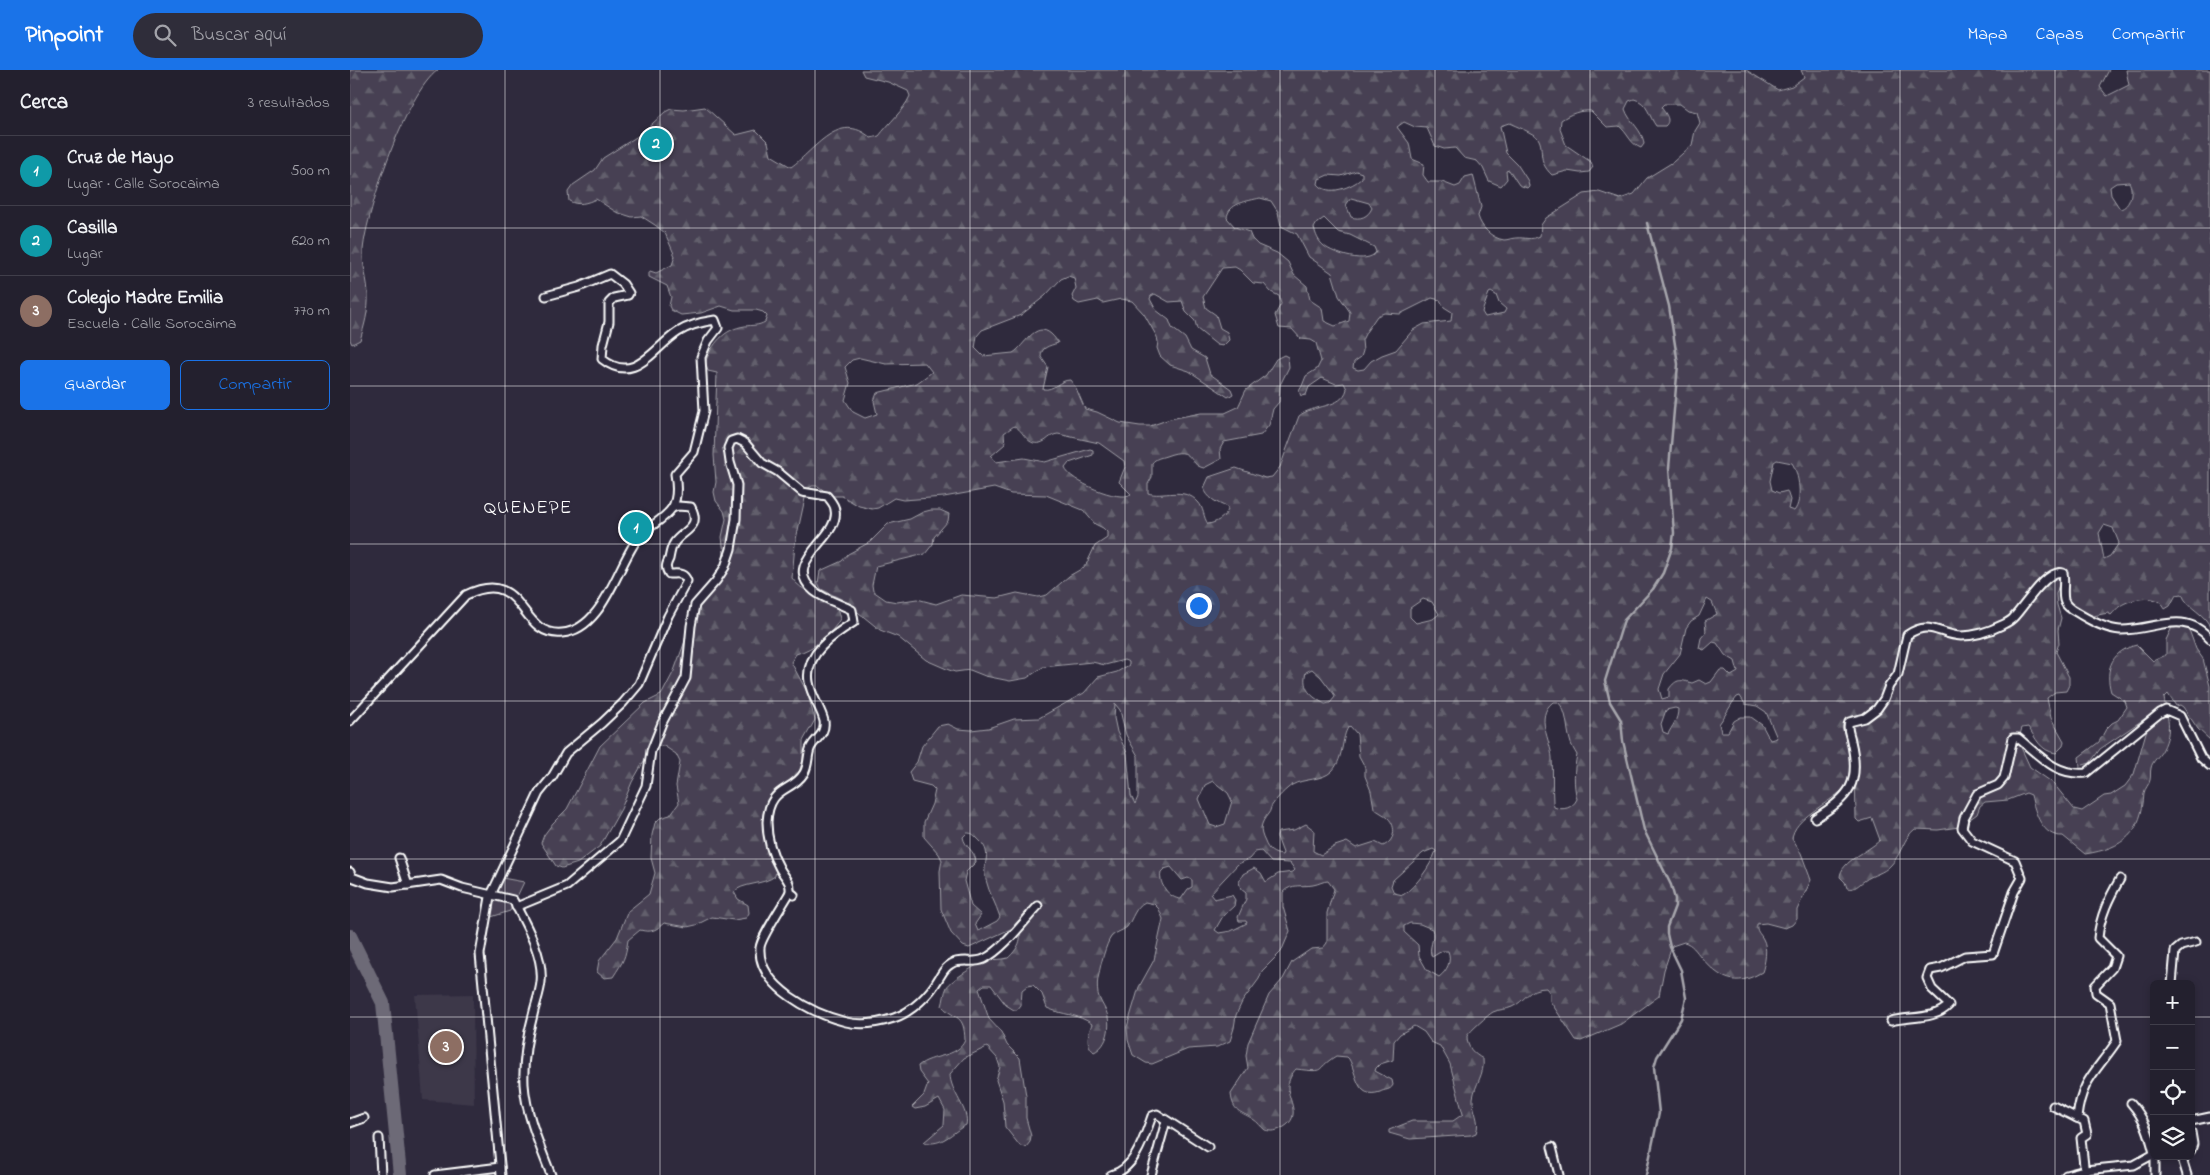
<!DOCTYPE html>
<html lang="es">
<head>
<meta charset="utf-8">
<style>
	:root { --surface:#23202e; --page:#2f2d3a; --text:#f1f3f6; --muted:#a3a3aa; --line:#403e4a; --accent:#1a73e8 }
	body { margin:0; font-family:"Indie Flower",sans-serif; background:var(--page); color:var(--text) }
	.controls { position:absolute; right:15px; bottom:15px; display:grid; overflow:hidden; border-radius:8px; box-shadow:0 2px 8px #0003 }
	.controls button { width:45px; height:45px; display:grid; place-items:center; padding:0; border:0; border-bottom:1px solid var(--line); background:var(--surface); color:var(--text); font:25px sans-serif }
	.you { position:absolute; left:848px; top:535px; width:18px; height:18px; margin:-12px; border:4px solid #fff; border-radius:50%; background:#1a73e8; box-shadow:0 0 0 8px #1a73e833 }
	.badge { display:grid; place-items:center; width:32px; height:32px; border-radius:50%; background:var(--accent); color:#fff; font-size:16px; font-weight:700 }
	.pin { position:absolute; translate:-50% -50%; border:2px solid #fff; box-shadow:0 1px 5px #0006 }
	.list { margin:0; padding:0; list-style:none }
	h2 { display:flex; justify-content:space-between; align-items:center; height:65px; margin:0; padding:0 20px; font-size:21px }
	h2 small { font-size:16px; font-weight:400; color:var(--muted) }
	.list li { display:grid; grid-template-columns:32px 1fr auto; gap:15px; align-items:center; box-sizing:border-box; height:70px; padding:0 20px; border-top:1px solid var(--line) }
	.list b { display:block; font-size:19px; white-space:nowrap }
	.list p { margin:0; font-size:16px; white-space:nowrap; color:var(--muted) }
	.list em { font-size:16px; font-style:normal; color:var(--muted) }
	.actions { display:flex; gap:10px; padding:15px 20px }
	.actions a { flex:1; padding:11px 0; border:1px solid var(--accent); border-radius:8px; text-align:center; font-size:18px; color:var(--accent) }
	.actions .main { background:var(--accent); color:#fff }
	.icon { flex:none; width:28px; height:28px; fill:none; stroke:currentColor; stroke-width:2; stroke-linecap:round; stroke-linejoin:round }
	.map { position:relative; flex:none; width:1860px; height:1105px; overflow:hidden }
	header { display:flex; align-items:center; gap:30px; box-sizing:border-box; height:70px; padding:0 25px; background:var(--accent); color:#fff }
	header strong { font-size:24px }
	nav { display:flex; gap:28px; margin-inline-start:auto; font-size:18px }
	.search { width:350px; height:45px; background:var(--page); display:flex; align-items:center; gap:12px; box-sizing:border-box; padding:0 18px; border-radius:28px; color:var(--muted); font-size:19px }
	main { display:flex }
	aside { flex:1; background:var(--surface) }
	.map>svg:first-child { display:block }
	.built { fill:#3c3749 }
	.green { fill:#464152; stroke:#a2a0a8 }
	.forest { fill:url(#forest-firs); stroke:#a2a0a8; fill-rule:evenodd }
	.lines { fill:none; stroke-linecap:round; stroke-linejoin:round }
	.stream { stroke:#a7a6ad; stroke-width:2.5 }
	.river { stroke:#6d6a77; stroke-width:14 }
	.street-casing { stroke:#fff; stroke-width:11 }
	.street { stroke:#2f2a3d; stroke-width:7 }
	.grid { fill:none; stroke:#fff; stroke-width:1; stroke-opacity:0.55 }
	.labels { text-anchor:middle; stroke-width:4; stroke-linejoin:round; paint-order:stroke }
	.neighbourhood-label { font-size:19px; letter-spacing:1px; fill:#fff; stroke:#2f2a3d }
</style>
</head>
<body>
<header>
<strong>Pinpoint</strong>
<div class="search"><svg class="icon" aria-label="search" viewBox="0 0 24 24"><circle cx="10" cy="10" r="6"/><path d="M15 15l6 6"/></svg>Buscar aquí</div>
<nav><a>Mapa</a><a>Capas</a><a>Compartir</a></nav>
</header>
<main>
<aside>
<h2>Cerca<small>3 resultados</small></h2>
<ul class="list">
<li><span class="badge" style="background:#0f9aa8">1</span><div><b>Cruz de Mayo</b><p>Lugar · Calle Sorocaima</p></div><em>500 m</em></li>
<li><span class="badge" style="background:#0f9aa8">2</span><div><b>Casilla</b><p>Lugar</p></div><em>620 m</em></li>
<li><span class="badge" style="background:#8d6e63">3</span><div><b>Colegio Madre Emilia</b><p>Escuela · Calle Sorocaima</p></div><em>770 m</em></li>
</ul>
<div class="actions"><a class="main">Guardar</a><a>Compartir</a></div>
</aside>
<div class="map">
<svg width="1860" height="1105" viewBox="0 0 1860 1105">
	<defs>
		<pattern id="forest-firs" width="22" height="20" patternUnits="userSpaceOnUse" patternTransform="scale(1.25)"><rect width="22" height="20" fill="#464152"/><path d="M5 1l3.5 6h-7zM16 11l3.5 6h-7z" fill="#625e6c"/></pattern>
	</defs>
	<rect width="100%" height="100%" fill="#2f2a3d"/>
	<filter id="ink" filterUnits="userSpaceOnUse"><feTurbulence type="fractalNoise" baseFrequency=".02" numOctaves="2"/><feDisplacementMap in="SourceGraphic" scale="10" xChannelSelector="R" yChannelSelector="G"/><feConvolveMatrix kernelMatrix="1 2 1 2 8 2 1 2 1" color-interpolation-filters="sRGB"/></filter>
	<g filter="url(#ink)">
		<polygon class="built" points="123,924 124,1034 73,1030 65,925"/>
		<polygon class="green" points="152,808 174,812 160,841 138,848 142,829"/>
		<g class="forest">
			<path d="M0 0H88C55 24 17 140 13 180 12 196 18 210 18 225 19 240 14 257 10 270L2 274 0 270Z"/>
			<path d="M511 0H1396L1428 20 1442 16 1454 7 1451 0H1759L1750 17 1757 26 1779 15 1776 0H1860V558C1857 544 1837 539 1832 524L1826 525 1820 536 1815 539C1811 523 1781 528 1770 536 1767 538 1764 542 1761 545L1758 543 1738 547 1716 532 1711 508 1706 524 1707 535 1711 548 1708 560 1709 573 1706 582 1719 607V615L1716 621 1705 622 1697 628 1701 648 1714 671 1713 676 1706 683C1690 681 1686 668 1678 657L1672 658 1668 671 1680 697 1703 713 1724 739 1732 741 1754 726 1761 725 1775 716 1784 704 1799 652 1797 647 1750 679 1740 693 1730 696 1729 687 1749 672 1756 659 1762 653 1768 650 1777 637 1775 631 1761 622C1754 598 1763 580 1787 575L1803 591 1816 585V570L1823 555 1838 557 1846 579 1853 589 1860 616V670L1848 659 1833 637 1830 635 1826 636 1818 624 1814 628C1817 648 1823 659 1813 679 1810 686 1802 691 1801 698 1800 702 1801 706 1800 710 1799 715 1795 718 1794 723 1792 763 1774 778 1735 784L1713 766C1692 767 1685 743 1681 725L1676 723 1658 730 1635 732 1630 736 1627 744 1609 757 1588 760 1565 759C1554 767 1551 785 1541 795 1533 804 1523 804 1514 811 1508 815 1505 820 1497 818L1495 812 1490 807C1491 791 1518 782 1530 770L1522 748 1509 752 1506 749 1505 698 1502 690C1499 700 1501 711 1492 720 1480 733 1443 748 1442 769L1451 783 1461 810 1447 840V849L1442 855 1435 858 1416 853 1407 854C1406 862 1410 863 1413 869 1418 877 1415 894 1412 902 1385 918 1370 909 1351 887 1346 881 1342 874 1334 872L1322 876 1314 900 1309 926 1271 954 1231 971 1226 970 1200 931V923L1196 918C1177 918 1176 931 1162 937 1156 940 1149 939 1143 942 1139 944 1119 962 1117 966 1117 978 1123 983 1133 989 1135 1004 1125 1014 1123 1028 1122 1041 1131 1050 1126 1063L1121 1065 1060 1069 1039 1063V1060L1062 1051H1103L1113 1044 1100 994 1090 976 1081 972 1074 962 1064 956 1050 964 1044 971 1043 990 1030 994 1026 998 1025 1001 1042 1010 1043 1015C1040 1021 1035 1019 1030 1022 1006 1030 1007 1003 999 989L997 987 986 986C963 1000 979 1003 946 999 942 1003 938 1011 938 1017 938 1030 952 1046 934 1057 927 1061 922 1062 915 1060 911 1057 908 1052 903 1049 890 1041 883 1042 881 1024L898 998 896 986 898 973 919 925 933 909 942 892 961 879 973 878 977 873V843L984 819 978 811C973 811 969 814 963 815 952 817 942 813 933 822V837L940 861 931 882 912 901 909 909 892 932 886 945 884 958 880 971 867 977 838 979 802 994 796 993 783 985 778 970 777 957 789 917 804 890 813 849 809 839 804 834 795 832C785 837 783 848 777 857 773 861 765 862 761 867 756 874 750 896 749 904 747 910 747 918 748 924 750 931 753 935 756 941 762 954 758 976 744 982 735 974 738 964 742 954 729 944 712 945 697 938L692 924 683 915 677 916 672 920 671 935 667 940H664L656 935 641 915H634L629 919 639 949 651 962 657 975 670 988 676 1026V1048L681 1066 680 1072 676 1077 670 1076 655 1057 653 1031 646 1010 650 997 647 988 637 977 614 988 600 1004C600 1022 620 1040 616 1055 602 1062 592 1077 574 1072L594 1055 595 1040 589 1029 575 1037 565 1039 562 1037 574 1025 578 1014 569 1002 568 996C582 984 608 988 615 970 614 943 606 951 592 936 594 930 594 923 597 917 600 911 631 891 639 890 645 889 651 890 658 888 667 880 675 868 667 856L619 878 613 876 601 863 591 839 590 801 592 790 589 784 574 767V752L582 734 585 720 581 716 562 711 559 702 567 692 572 676 588 656 598 654 608 659 621 660 638 658 664 649 689 648 734 623 748 607 767 602 779 595V592L774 590 755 595 742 592 693 597 677 608 660 611 635 606 620 600 605 602 599 600 576 590 548 567 530 560 493 530 471 519 468 513 470 501 492 491 498 484 520 472 538 454 560 449 573 442 581 440H590L599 444 598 451 584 467 583 474 575 484 526 496 522 515 523 521 536 530 547 532 567 529 586 534 611 525 647 528 667 523 688 527 697 525 719 506 733 498 737 493 745 476 757 468V462L753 458 745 454 733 440 696 425 661 424 644 418 594 427 553 430 544 428 528 438 522 439 509 436 492 426H483L478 424 468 416H462L457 419 445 474 442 508C450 521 473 528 487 537L490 549C481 565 464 579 446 584L441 592 457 622 465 650 453 671V690L448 705 420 735 418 778 426 800 425 806C414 815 391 813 384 822L388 829 398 835 399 843 396 848 384 850 362 847 346 855 337 857 314 853C306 860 302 863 290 860L278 870C275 889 274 890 263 907L254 908 247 902 249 891 267 868 278 841 299 824 305 803 301 788 302 765 305 753 310 748 320 745 329 733 326 716 330 692 326 684 314 676 302 677 282 712 271 739 250 776 228 793 212 798 206 796 191 773 194 765 203 753 217 739 250 676 295 633 311 625 313 622 324 601 350 530 375 493 372 467 376 449 374 441 366 431 364 422 366 412 364 385 367 303 358 301 355 293C362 274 374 259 395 256 403 255 408 256 415 252L417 246 413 242 406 240H384L371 236 351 243 331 245 321 240 319 236 321 227 317 216 299 207V203L300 201 306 203 322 195 325 186 315 163 305 155 291 146 282 147 266 142 246 129C237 133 228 136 219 131L218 122 223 115 245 100 253 88 291 64 315 42 321 39 334 40 355 37 386 65 406 60 418 72 421 85 441 97C465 80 489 40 521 68L529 66C538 54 554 40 560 26L558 21 538 12 514 6ZM1284 29C1298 32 1299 47 1306 56H1315C1322 50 1315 43 1311 37L1314 34H1330L1338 40 1347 42 1350 53 1345 61 1342 75 1323 92 1297 108 1284 124 1270 129 1249 122 1234 124 1196 148 1191 155 1190 166C1180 171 1176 167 1166 168 1162 168 1158 170 1154 170 1141 168 1131 157 1128 146L1131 137 1123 105 1115 107 1110 115 1105 117 1092 112H1078L1073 105 1074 94 1062 89 1059 73 1047 57 1054 52 1065 57 1077 58 1085 76 1094 79 1105 78 1114 88 1127 91 1133 98 1139 111 1151 116 1157 109 1156 101 1159 100 1169 115 1177 118 1179 116 1178 111 1167 94 1156 83 1150 56 1159 53C1164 55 1185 64 1188 68 1195 79 1186 90 1202 105L1217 101 1230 103 1239 102 1243 97 1241 92 1216 75 1210 59 1211 50C1220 44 1230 40 1241 41L1257 57 1269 56C1278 63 1280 74 1291 78L1294 74C1293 60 1279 52 1275 39L1279 31ZM1006 101 1012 103V108C1002 117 978 127 968 114L969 109 978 105 991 106ZM1779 112C1784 121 1780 137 1770 139L1761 125 1760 117 1766 113ZM910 128 921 131 928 142 931 156 947 164 959 187 982 203 989 226 1000 242 999 251 985 256 974 251 972 238 960 230 957 216 944 205 938 192 927 183 908 175 902 169 899 162 885 157 877 148C878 133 898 131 910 128ZM1001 128 1019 133 1022 138C1018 147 1010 150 1001 147L996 135ZM974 148 988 162 1000 165 1024 177 1026 182C1018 195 984 184 974 176 968 171 966 165 964 158L967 153ZM885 197 890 200 903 213 914 214 921 222 929 226 931 234 925 245 929 258 942 259 951 269 961 270 966 273 971 291 967 299 956 306 952 316 949 321 951 326 956 325 959 317 972 308 986 314 994 313 997 319C992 339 963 334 949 346L930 397 922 407 915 408 886 398 859 407 854 418C857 428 867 433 877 437L878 440C874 448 866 453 858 454 853 447 854 438 848 432 834 416 812 428 798 423V414L802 407V393C806 388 810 388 816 386 845 375 837 395 854 398L871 389 870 379 874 372 911 365 919 355 923 339 929 332 930 315 939 297 938 287 934 285 926 289 916 305 896 320 888 337 875 343H851L820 349 800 356H790L770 353 747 342 735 339 726 318 720 310C709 310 704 321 693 319L698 297 691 287C691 277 699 276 708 273 706 269 704 267 701 264 685 250 674 277 663 283L633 286 625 278 627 266 632 260 671 245 695 226 711 209 718 206 724 208 726 218 722 226 724 231 729 234 748 230 753 233 771 229 782 231 794 244 807 267 808 272 807 278 810 286 820 295 839 301 878 327 883 324 881 319 860 304 855 288 841 280 835 268 822 258 819 250 806 240 800 229 801 226 805 224 819 232 832 231 836 242 845 251 847 259 867 275 873 276 879 270 877 262 870 258 866 245 856 238 853 227 872 198ZM1141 222 1146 225 1149 233 1156 239 1154 243 1135 247 1132 242 1139 223ZM1082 228 1090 230 1094 237 1102 242 1101 251 1074 254 1063 260 1046 280 1032 285 1021 291 1014 299 1008 300 1003 298 1004 292 1011 287 1013 281 1012 270 1016 262 1027 246 1034 243 1050 244ZM510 288 536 294 575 293 582 302 567 313 527 323 524 331 527 344 515 348 503 342 495 330 500 313 495 297 502 290ZM664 356C674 360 676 376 690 373 698 371 699 365 708 364L749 373 774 391 775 397 769 412 781 424C770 433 719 411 715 398L719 393 743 385V380L740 379 695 392 674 388 646 392 641 386 655 374 654 363ZM1427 390 1442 393C1449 403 1453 431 1444 441L1438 439 1440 430 1437 421 1429 423 1422 420 1420 411 1424 392ZM1754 455 1763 458 1769 473 1760 486 1754 489 1749 463ZM1073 529 1082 532 1089 544 1083 549 1066 553 1060 547V538ZM1357 529 1362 532 1367 544 1355 551 1356 562 1351 568 1349 578 1354 580 1363 572 1367 573 1375 585 1385 591 1388 602 1381 606 1375 600H1370L1361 612 1356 614 1349 610 1342 613C1331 610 1327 608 1319 619V627L1312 629 1309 619 1314 604 1330 584 1336 558 1341 551 1349 546ZM962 599 971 607 984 624 985 627 980 633 975 634C962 627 951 619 956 602ZM1390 626 1395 634 1407 636 1416 642 1427 668 1420 670 1412 655 1401 647H1391L1384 651 1378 662H1371L1369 654C1376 645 1380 635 1387 627ZM1203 632H1208C1218 642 1216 657 1220 670 1221 675 1224 680 1227 685 1224 699 1223 714 1227 729 1223 738 1213 741 1204 737L1203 732C1202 717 1203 703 1202 688 1201 670 1184 647 1203 632ZM765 634 770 640 776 665 788 686V727L785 734 781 726 777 683 767 662 764 648ZM1325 638 1328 639C1328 650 1322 656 1318 664L1313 662 1311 654 1316 640ZM1000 656 1007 664 1009 686 1015 697V706L1021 721 1024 738C1028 742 1034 744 1038 748 1047 757 1045 771 1033 776L1025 772 1006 778 997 772 985 776 971 785 963 781 964 760 956 754 944 760 928 762 927 767 933 783 932 785C923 784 918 780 915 772 909 760 910 754 918 744 921 741 920 737 923 734 927 728 936 719 942 715 954 708 972 711 982 701 995 688 991 662 1000 656ZM863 711 878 723 882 731 875 754 866 757 860 755 849 729 855 715ZM617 763C622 763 623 764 627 768 645 784 631 791 636 810 639 823 646 834 650 847L647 851 628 861 625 854 631 845 621 836 614 811 616 802 626 792C625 780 615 778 613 767ZM1083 779 1086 781C1080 797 1067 815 1053 825L1044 823 1041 816 1043 810 1073 783ZM911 781 921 792 940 793 945 800 943 802 928 804 916 812 911 803 904 798 893 804 889 812 891 819 896 823V829L888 847 889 851H896L897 853 881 861 869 863 865 860 873 846 884 836 885 830 882 825 864 829 860 824 888 794 899 789 905 782ZM821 797 832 810 838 808 842 810V817L838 819 831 829C820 829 808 814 811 802L814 799ZM1060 853 1070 854 1082 859C1086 869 1077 878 1082 887L1092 881H1098C1102 891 1097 901 1089 907L1077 900 1069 886 1068 875 1054 862V856Z"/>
		</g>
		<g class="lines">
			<polyline class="stream" points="1296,1105 1309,1043 1304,997 1307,987 1331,949 1336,928 1331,900 1320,877 1317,864 1317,857 1325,836 1325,829 1321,815 1294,760 1273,671 1271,650 1260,632 1255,611 1274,550 1303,519 1313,503 1322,478 1324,463 1319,398 1328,294 1319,236 1297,153"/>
			<polyline class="river" points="0,866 33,933 50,1105"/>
			<defs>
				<g id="street">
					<path d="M0 651 116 525C176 496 167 567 212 563 253 560 267 496 288 468 297 457 314 450 322 438 328 428 327 415 325 404L344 382 354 341 351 287 358 271 368 258 365 250C351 252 339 255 328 262 302 279 285 315 252 289L253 275 259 252V233L264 228 278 225 279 223 273 214 260 204 229 217 196 226"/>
					<path d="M1465 748C1500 727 1511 713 1501 671 1500 664 1496 658 1499 652L1515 648 1527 639 1534 629 1539 616 1548 604 1557 565C1580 549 1589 565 1611 566 1624 566 1640 561 1652 555 1656 553 1661 551 1664 547 1674 537 1698 497 1713 503 1715 512 1712 521 1714 530 1716 538 1725 541 1731 545 1743 552 1756 559 1770 560 1803 561 1834 538 1860 569"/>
					<polyline points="49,788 58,815"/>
					<path d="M0 802 2 807 18 813 43 817 91 810 112 818 163 830C175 853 194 885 191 912 190 923 185 935 183 945 177 967 173 991 174 1014 176 1045 190 1076 201 1105"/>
					<path d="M440 822C434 833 410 869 410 878 408 917 464 944 496 952 512 956 529 953 544 948 562 942 580 924 589 908 593 902 594 898 601 894 610 888 624 894 634 889 653 880 674 851 688 836"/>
					<path d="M166 837 217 816 270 771 296 716 301 681 312 653 336 608 341 556 345 535 366 511 375 497 381 479 386 449 387 415 380 392 378 378 381 371 387 369 395 373 412 393 428 402 452 422 477 426C480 430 485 435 485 440 491 468 429 492 464 521 474 529 490 534 502 540L504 552C483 565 454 584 459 612 461 626 471 638 474 651 476 664 466 668 461 677 457 684 459 695 454 703 442 723 419 715 417 752 417 768 422 785 430 799 435 808 441 811 440 822L444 825"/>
					<polyline points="1822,914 1825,881 1831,876 1846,872"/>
					<path d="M1541 951C1560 946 1585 950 1599 935L1582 919 1577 908 1580 900 1591 898 1615 886 1643 884 1664 822 1672 808 1665 791 1622 771 1612 758 1614 748 1627 724 1648 715 1654 708 1663 668H1668C1690 686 1706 706 1736 703L1810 643 1816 640 1830 646 1851 688 1860 696"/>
					<path d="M1781 1033C1795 1049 1799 1063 1804 1083"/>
					<polyline points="1703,1036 1727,1048"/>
					<polyline points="1841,1051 1860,1047"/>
					<polyline points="0,1053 14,1048"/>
					<polyline points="1841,1062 1843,1074 1841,1080"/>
					<polyline points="29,1068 31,1105"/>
					<polyline points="1202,1077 1209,1105"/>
					<polyline points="1805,1086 1805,1105"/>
					<polyline points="1835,1086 1833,1092 1837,1105"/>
					<polyline points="85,1105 150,1097"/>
					<path d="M151 1105 130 884 140 827 189 723 202 707 216 683 252 653 273 633 289 614 318 546 337 511C334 502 328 504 319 504 315 498 316 495 319 489 320 484 321 477 324 473 333 460 352 458 341 437L328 436 322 438"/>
					<path d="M761 1105C785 1099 794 1068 802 1046L807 1044 858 1077"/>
					<polyline points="801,1105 816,1051"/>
					<polyline points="1716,1105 1735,1100 1784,1095 1804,1084"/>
					<path d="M1735 1105 1731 1068 1737 1064 1734 1051 1727 1048C1731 1010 1747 1001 1767 971L1760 933 1746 923 1745 916 1762 898 1766 886 1748 868C1750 846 1759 828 1770 809"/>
				</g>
			</defs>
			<use href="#street" class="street-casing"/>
			<use href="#street" class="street"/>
		</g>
	</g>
	<path class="grid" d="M155 0V1105M310 0V1105M465 0V1105M620 0V1105M775 0V1105M930 0V1105M1085 0V1105M1240 0V1105M1395 0V1105M1550 0V1105M1705 0V1105M0 158H1860M0 316H1860M0 474H1860M0 631H1860M0 789H1860M0 947H1804M1841 947H1860"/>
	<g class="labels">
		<g class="neighbourhood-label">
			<text x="178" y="443">QUENEPE</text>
		</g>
	</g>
</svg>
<div class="controls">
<button>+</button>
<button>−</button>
<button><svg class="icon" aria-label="locate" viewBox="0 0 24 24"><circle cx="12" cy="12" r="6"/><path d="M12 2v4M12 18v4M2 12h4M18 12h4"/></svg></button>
<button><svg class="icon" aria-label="layers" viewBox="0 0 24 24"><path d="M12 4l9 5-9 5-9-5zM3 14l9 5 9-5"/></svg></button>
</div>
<div class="you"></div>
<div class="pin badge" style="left:286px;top:458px;background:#0f9aa8">1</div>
<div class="pin badge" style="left:306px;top:74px;background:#0f9aa8">2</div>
<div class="pin badge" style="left:96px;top:977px;background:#8d6e63">3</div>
</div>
</main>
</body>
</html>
